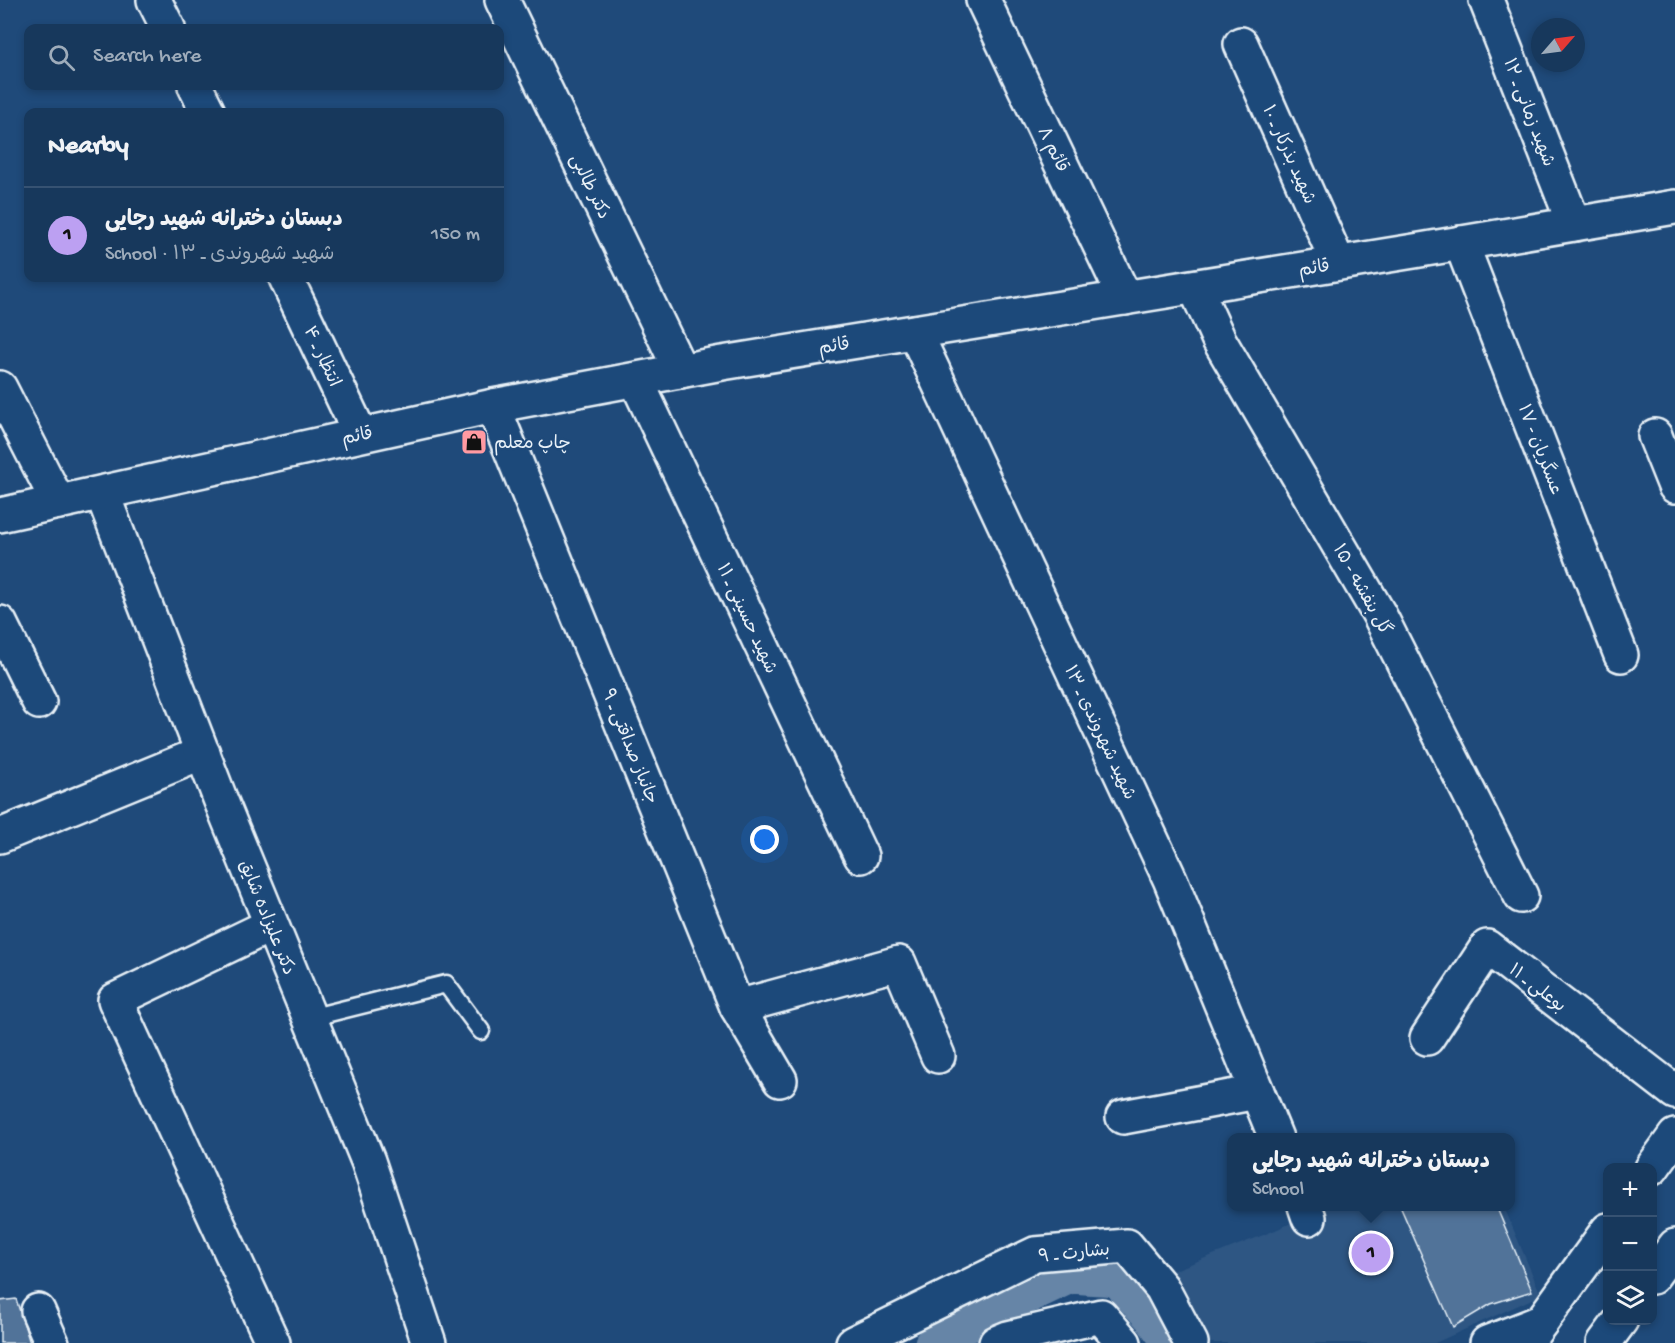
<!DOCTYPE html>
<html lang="en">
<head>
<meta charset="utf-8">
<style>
	:root { --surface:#17385c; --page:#203f62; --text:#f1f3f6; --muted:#9eacbb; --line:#365272; --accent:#bca0f2 }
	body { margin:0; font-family:"Gochi Hand","Playpen Sans Arabic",sans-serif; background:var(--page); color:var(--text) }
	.controls { position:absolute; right:18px; bottom:18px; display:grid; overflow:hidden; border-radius:12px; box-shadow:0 3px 9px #0003 }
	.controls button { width:54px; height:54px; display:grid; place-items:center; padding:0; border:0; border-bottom:2px solid var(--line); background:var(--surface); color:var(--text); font:30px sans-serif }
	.compass { position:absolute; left:1531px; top:18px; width:54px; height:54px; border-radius:50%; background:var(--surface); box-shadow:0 3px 9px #0003; rotate:62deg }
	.you { position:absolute; left:765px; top:840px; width:21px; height:21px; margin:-15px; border:4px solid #fff; border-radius:50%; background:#1a73e8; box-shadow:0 0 0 9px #1a73e833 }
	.badge { display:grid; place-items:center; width:39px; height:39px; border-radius:50%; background:var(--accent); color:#111; font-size:20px; font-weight:700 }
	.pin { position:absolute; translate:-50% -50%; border:3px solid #fff; box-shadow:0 2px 6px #0006 }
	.popup { position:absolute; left:1227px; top:1133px; width:288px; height:78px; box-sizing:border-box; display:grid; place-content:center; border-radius:12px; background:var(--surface); filter:drop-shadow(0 2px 4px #0005); font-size:20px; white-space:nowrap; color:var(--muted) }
	.popup b { font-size:22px; color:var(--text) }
	.popup::after { content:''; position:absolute; left:50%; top:100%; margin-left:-12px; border:12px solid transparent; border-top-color:var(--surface) }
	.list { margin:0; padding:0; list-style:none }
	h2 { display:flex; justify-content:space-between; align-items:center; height:78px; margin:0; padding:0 24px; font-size:26px }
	h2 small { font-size:20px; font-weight:400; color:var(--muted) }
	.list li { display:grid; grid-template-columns:39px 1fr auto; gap:18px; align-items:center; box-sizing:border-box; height:96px; padding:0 24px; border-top:2px solid var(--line) }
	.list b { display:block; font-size:22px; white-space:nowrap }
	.list p { margin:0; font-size:20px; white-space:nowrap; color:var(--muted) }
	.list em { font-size:20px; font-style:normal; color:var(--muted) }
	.icon { flex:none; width:33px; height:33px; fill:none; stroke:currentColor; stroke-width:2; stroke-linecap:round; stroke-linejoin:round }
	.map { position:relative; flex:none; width:1675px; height:1343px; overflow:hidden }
	.search { position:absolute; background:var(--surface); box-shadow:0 3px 9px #0003; left:24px; top:24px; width:480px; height:66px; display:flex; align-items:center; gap:15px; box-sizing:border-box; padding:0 21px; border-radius:12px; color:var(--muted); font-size:22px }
	.panel { position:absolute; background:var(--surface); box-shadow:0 3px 9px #0003; left:24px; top:108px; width:480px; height:174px; border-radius:12px }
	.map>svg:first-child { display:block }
	.built { fill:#2e5683 }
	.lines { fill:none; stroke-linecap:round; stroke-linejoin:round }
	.canal { stroke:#6685a7; stroke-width:33 }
	.building { fill:#517399; stroke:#e8f1f8; stroke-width:1.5 }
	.lane-casing { stroke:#e8f1f8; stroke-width:21 }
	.street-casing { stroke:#e8f1f8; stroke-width:38 }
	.secondary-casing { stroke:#e8f1f8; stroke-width:38 }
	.lane { stroke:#1f4a7a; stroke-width:16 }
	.street { stroke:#1f4a7a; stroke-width:33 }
	.secondary { stroke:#1f4a7a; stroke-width:33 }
	.labels { text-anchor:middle; stroke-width:4.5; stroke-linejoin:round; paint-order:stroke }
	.street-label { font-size:18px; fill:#e8f1f8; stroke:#1f4a7a }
	.poi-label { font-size:18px; fill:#e8f1f8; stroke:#1f4a7a; text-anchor:start }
</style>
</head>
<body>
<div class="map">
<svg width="1675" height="1343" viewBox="0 0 1675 1343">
	<rect width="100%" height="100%" fill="#1f4a7a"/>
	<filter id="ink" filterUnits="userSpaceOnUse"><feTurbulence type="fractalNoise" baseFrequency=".0167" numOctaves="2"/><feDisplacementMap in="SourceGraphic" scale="12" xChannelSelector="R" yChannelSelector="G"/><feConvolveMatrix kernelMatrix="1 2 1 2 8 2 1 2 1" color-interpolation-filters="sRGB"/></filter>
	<g filter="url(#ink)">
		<polygon class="built" points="1327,1207 1504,1207 1541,1295 1435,1343 1204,1343 1165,1274 1271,1232"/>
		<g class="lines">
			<polyline class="canal" points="931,1343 1070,1277 1116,1280 1149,1316 1169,1343"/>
		</g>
		<g class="building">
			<polygon points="1400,1206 1496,1206 1532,1291 1491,1304 1453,1327"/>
			<polygon points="16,1299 30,1343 0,1343 0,1301"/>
		</g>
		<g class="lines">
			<defs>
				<polyline id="lane" points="309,1018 446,984 481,1031"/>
				<g id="street">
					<polyline points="154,0 168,28"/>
					<polyline points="502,0 681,371"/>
					<polyline points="983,0 1125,298"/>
					<polyline points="1486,0 1574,224"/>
					<polyline points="1241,44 1338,263"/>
					<polyline points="195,86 208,112"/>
					<polyline points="1461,243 1621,655"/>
					<polyline points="286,278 360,434"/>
					<polyline points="1195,287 1219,340 1379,614 1521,896"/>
					<polyline points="915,332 1170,879 1276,1138"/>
					<polyline points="636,380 861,856"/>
					<polyline points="493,406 737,1007 780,1080"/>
					<polyline points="1655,436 1675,486"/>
					<polyline points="0,623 39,702"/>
					<polyline points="0,836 203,753"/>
					<polyline points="271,925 115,1000 273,1343"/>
					<polyline points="737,1007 899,963 938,1056"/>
					<polyline points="1427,1038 1487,947 1675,1092"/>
					<polyline points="1123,1117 1257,1092"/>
					<polyline points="1305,1206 1309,1218"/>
					<polyline points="38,1311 52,1343"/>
					<polyline points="853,1343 1035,1254 1127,1246 1162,1288 1191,1343"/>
					<polyline points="996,1343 1008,1338 1101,1316 1124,1343"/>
					<polyline points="1487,1343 1541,1322"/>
				</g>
				<g id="secondary">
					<polyline points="0,388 58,502"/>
					<polyline points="102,493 221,801 368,1161 429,1343"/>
					<polyline points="0,515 493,406 722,363 1414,251 1675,207"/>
					<polyline points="1652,1168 1675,1136"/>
					<polyline points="1652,1277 1675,1246"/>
					<polyline points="1526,1343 1608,1230"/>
					<polyline points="1604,1343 1621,1320"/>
				</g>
			</defs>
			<use href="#lane" class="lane-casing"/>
			<use href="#street" class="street-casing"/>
			<use href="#secondary" class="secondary-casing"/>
			<use href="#lane" class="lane"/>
			<use href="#street" class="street"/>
			<use href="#secondary" class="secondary"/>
		</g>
	</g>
	<defs>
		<symbol id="shop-square" viewBox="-11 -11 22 22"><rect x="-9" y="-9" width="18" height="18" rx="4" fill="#ff9aa2" stroke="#1f4a7a"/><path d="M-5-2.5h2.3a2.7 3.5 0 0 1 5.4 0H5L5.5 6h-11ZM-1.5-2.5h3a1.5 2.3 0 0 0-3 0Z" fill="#111"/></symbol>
	</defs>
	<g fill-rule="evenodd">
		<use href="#shop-square" x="459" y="427" width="30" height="30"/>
	</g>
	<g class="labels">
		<g class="street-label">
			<text transform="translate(1530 112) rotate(69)" y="6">شهید زمانی ـ ۱۲</text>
			<text transform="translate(1054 149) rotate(64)" y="6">قائم ۸</text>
			<text transform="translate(1290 154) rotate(66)" y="6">شهید بذرکار ـ ۱۰</text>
			<text transform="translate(591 186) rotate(64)" y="6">دکتر طالبی</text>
			<text transform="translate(1314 267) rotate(-9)" y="6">قائم</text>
			<text transform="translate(834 345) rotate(-9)" y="6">قائم</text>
			<text transform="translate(323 356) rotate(65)" y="6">انتظار ـ ۴</text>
			<text transform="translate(357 435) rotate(-12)" y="6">قائم</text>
			<text transform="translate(1541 449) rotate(69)" y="6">عسگریان - ۱۷</text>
			<text transform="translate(1363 589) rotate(61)" y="6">گل بنفشه - ۱۵</text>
			<text transform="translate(748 618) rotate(65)" y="6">شهید حسینی ـ ۱۱</text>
			<text transform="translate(1101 732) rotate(65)" y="6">شهید شهروندی ـ ۱۳</text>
			<text transform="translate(631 746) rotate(68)" y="6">جانباز صداقتی ـ ۹</text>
			<text transform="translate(268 917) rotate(68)" y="6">دکتر علیزاده شایق</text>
			<text transform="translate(1538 987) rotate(38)" y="6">بوعلی ـ ۱۱</text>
			<text transform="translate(1074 1252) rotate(-6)" y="6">بشارت ـ ۹</text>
		</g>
		<g class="poi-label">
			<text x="494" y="448">چاپ معلم</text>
		</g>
	</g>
</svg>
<div class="controls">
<button>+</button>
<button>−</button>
<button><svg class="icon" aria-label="layers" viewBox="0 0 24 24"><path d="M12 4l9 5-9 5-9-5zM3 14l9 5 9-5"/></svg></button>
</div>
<svg class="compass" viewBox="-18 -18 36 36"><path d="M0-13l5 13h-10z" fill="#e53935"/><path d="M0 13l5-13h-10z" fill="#9eacbb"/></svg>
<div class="you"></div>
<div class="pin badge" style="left:1371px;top:1253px">1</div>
<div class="popup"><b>دبستان دخترانه شهید رجایی</b>School</div>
<div class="search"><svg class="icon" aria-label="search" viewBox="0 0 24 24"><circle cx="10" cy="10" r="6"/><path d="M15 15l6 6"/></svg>Search here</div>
<section class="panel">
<h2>Nearby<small></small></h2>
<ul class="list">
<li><span class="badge">1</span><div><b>دبستان دخترانه شهید رجایی</b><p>School · شهید شهروندی ـ ۱۳</p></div><em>150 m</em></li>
</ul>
</section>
</div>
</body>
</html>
